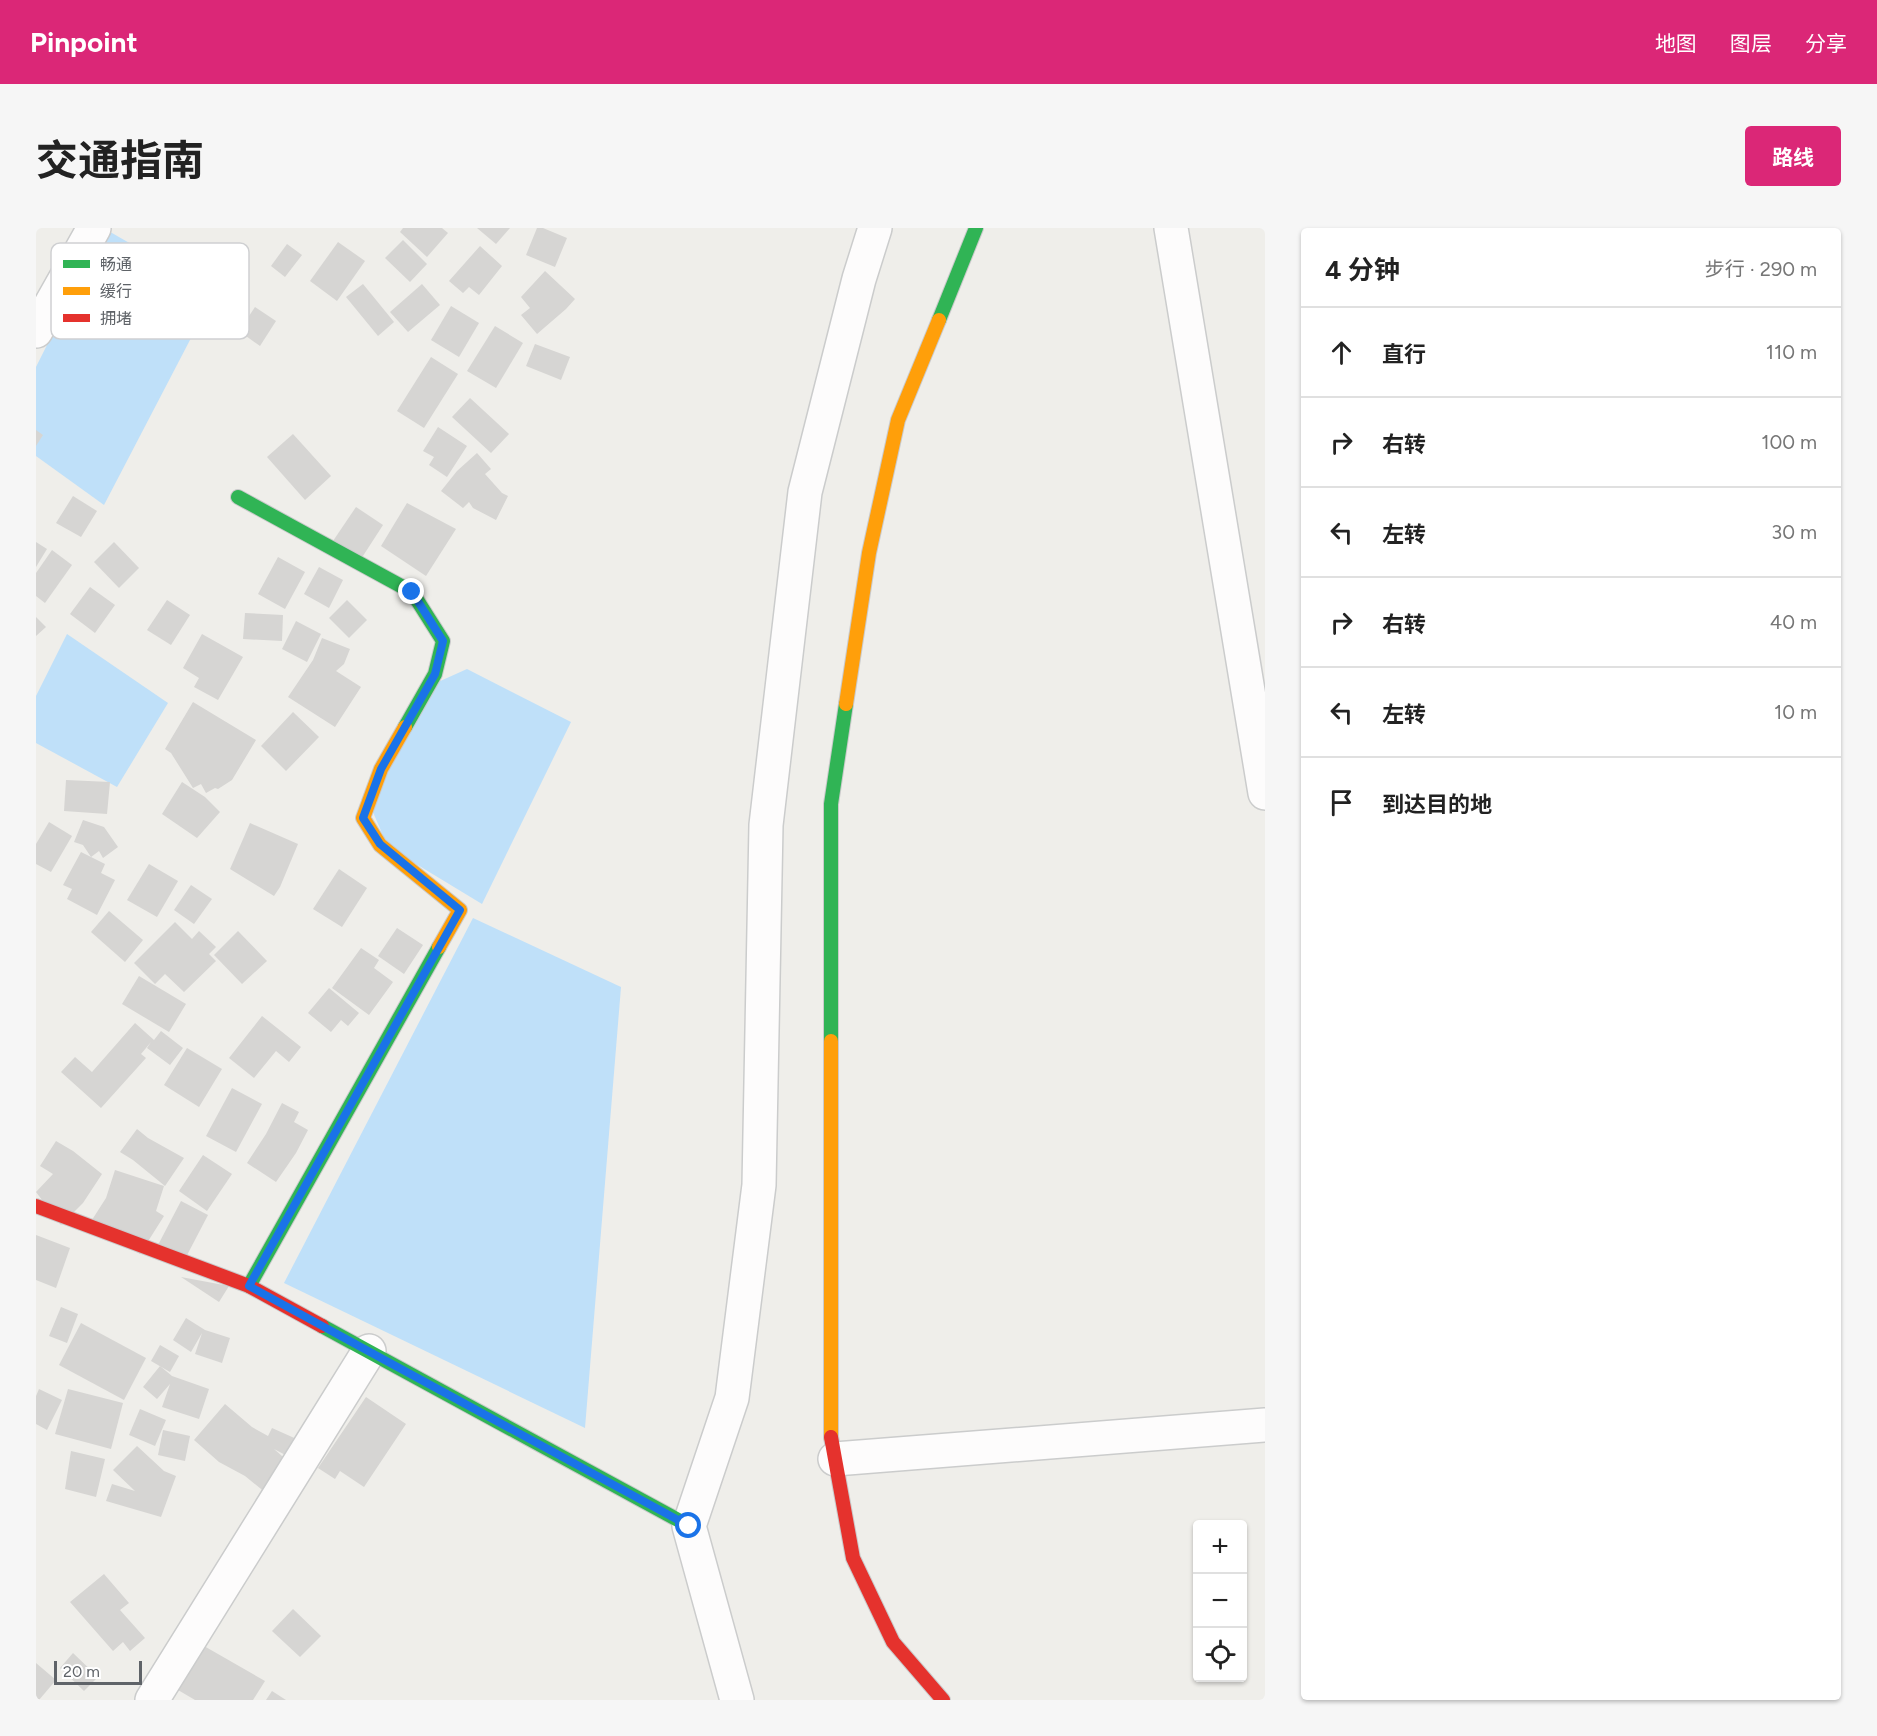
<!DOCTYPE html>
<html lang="zh">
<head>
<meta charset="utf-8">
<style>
	:root { --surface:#fff; --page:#f6f6f6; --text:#222; --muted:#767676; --line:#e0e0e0; --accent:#db2777 }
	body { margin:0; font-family:Figtree,"Noto Sans SC",sans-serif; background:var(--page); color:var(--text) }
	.controls { position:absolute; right:18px; bottom:18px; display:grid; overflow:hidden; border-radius:6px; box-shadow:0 2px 4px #0004 }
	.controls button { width:54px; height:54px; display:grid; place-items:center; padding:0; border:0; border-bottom:2px solid var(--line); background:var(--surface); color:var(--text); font:30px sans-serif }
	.scale { position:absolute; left:18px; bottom:15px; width:88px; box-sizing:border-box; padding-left:6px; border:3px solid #5f6368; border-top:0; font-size:16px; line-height:21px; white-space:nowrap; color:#5f6368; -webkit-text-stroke:4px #fff; paint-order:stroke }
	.stop { position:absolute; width:18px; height:18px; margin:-14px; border:4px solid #1a73e8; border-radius:50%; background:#fff }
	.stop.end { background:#1a73e8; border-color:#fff; box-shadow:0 2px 6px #0008 }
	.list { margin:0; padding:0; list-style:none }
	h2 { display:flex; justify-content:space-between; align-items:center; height:78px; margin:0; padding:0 24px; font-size:26px }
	h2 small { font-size:20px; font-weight:400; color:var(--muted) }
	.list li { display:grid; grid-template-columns:39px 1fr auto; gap:18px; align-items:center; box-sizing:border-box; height:90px; padding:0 24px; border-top:2px solid var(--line) }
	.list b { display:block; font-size:22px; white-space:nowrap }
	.list em { font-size:20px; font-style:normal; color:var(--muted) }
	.icon { flex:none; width:33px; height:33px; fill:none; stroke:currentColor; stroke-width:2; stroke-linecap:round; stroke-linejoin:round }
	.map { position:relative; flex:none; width:1229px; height:1472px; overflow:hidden; border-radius:6px }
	header { display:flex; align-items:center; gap:36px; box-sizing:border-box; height:84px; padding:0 30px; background:var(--accent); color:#fff }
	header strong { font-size:28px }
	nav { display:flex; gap:33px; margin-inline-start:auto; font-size:21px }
	.intro { display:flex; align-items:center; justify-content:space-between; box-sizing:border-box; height:144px; padding:0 36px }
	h1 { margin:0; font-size:42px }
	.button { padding:15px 27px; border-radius:6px; background:var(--accent); color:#fff; font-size:21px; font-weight:700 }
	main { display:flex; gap:36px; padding:0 36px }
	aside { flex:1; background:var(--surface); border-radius:6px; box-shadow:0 2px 4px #0004 }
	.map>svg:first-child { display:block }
	.water { fill:#bfe0f9 }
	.building { fill:#d6d5d3 }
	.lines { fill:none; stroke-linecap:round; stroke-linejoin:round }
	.street-casing { stroke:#cbcccc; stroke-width:36 }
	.fast-casing { stroke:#cacacb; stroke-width:16 }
	.slow-casing { stroke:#cacacb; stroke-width:16 }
	.jam-casing { stroke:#cacacb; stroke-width:16 }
	.street { stroke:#fdfcfc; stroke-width:33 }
	.fast { stroke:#30b455; stroke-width:14 }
	.slow { stroke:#ff9f0a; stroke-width:14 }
	.jam { stroke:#e5322d; stroke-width:14 }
	.route { stroke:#1a73e8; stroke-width:8 }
	.key { fill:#fff; stroke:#cfd0d2; stroke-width:1.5 }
	.key-label { font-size:16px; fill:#5f6368 }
</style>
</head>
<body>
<header>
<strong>Pinpoint</strong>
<nav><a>地图</a><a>图层</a><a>分享</a></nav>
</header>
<div class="intro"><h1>交通指南</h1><a class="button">路线</a></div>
<main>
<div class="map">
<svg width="1229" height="1472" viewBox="0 0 1229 1472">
	<rect width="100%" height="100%" fill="#efeeea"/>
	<g class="water">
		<polygon points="69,1 179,64 68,277 0,228 0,139"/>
		<polygon points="31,406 132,475 81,559 0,515 0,468"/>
		<polygon points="431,441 535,494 446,676 352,619 333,575 382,463"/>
		<polygon points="437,690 585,759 549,1200 248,1055"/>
	</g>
	<g class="building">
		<polygon points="367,0 406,0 412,5 391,29 364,4"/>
		<polygon points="441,0 474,0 460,16"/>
		<polygon points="501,0 507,0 531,10 519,39 490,27"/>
		<polygon points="367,12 391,36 374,54 349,30"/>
		<polygon points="302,14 329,33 301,73 274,53"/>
		<polygon points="251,16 266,27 249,49 235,38"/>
		<polygon points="444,18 466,38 443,67 433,59 427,65 413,53"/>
		<polygon points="509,43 539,71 530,81 501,106 485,87 494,80 485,69"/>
		<polygon points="327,56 358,94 342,108 310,69"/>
		<polygon points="386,56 404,77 372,104 354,84"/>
		<polygon points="415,78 443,95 423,129 395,112"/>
		<polygon points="219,79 240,93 224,118 203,103"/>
		<polygon points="459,98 487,115 460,160 431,143"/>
		<polygon points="499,116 534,129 525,152 490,138"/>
		<polygon points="395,129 422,146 388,200 361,183"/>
		<polygon points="434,170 473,206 455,225 416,189"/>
		<polygon points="402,199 431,218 411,249 393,237 398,229 387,223"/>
		<polygon points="0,202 7,207 0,218"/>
		<polygon points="257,206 295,248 269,272 231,229"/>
		<polygon points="441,225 455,241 449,246 466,265 472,268 460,292 437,280 433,274 427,280 405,263 421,243"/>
		<polygon points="37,268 61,283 45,309 20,295"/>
		<polygon points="371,275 420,301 390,348 345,318"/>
		<polygon points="320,279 347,297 325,331 297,313"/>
		<polygon points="0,314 11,321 0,339"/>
		<polygon points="78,314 103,340 83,360 58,334"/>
		<polygon points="16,322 36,337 9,375 0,368 0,345"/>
		<polygon points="242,329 269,344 249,381 222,366"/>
		<polygon points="283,339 307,352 293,380 268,366"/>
		<polygon points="54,359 79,377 59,405 34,386"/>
		<polygon points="131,372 154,387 135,417 111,402"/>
		<polygon points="311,372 331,392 313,410 293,390"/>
		<polygon points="209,385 247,387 246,413 207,411"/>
		<polygon points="0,389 10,399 0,408"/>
		<polygon points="260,393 285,406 271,434 246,421"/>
		<polygon points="166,406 207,429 182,472 158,459 163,450 147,440"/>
		<polygon points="286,410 314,421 308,436 300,443 325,459 299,499 252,469 277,432"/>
		<polygon points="157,474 220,512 196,552 182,561 179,560 170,565 165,556 157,560 135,525 129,521"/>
		<polygon points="257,484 283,509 250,543 225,518"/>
		<polygon points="30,552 74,554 71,586 28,583"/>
		<polygon points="146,554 169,569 184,584 161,610 126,586"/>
		<polygon points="47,592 68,599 82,619 67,630 63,623 55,629 47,617 38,614"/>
		<polygon points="13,594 36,608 15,644 0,636 0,616"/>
		<polygon points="214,595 262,616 244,659 238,668 194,641"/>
		<polygon points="45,624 69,636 65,645 79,652 61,687 31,671 36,661 27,657"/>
		<polygon points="113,636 142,653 121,689 91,672"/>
		<polygon points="303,641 331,660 306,699 277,681"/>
		<polygon points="155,657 176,671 158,696 138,682"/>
		<polygon points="73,683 107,712 89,734 55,704"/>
		<polygon points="139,694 156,711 163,703 180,719 173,726 180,733 148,764 129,746 119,756 98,735"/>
		<polygon points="361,700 387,717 368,746 342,728"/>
		<polygon points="202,703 231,733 206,756 178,727"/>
		<polygon points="325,720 343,732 338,740 357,754 333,787 296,760"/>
		<polygon points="103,748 150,776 133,804 86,776"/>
		<polygon points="293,760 323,785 312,798 305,792 295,804 272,785"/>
		<polygon points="226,788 265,819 253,834 240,823 218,850 193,830"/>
		<polygon points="99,795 118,812 125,803 147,820 134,837 111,820 115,814 105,826 110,830 65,880 25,844 39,829 56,844"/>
		<polygon points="151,820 186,841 163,879 128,857"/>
		<polygon points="196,860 226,876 200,924 170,908"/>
		<polygon points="246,875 263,884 258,894 272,902 260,925 240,954 211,935 230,906"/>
		<polygon points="101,901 112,910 148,930 129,958 97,932 84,924"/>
		<polygon points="20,913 37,923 66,946 47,975 25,997 0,964 17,946 4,938"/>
		<polygon points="167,927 196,946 171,983 143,963"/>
		<polygon points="79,942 128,958 120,983 128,988 104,1026 54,995 70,970"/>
		<polygon points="145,973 172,987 149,1031 122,1017"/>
		<polygon points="0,1007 34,1020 20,1060 0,1052"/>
		<polygon points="145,1049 193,1058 183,1074"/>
		<polygon points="25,1079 42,1086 31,1115 13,1108"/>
		<polygon points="150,1090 169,1102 194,1110 186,1135 159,1126 166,1105 155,1124 137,1112"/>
		<polygon points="45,1095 110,1130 88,1172 23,1137"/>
		<polygon points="124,1117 143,1128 134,1144 115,1133"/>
		<polygon points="124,1138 136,1148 173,1161 163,1191 126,1179 134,1156 121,1171 107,1159"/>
		<polygon points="3,1161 26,1172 11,1202 0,1196 0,1168"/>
		<polygon points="32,1161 87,1175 75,1221 19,1206"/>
		<polygon points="330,1169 370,1196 328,1259 304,1243 299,1251 282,1240"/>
		<polygon points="189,1176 216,1199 232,1208 236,1200 265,1213 257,1231 238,1221 254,1235 230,1265 209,1248 183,1234 158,1212"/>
		<polygon points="104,1181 130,1192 119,1218 93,1207"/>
		<polygon points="127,1202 154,1208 149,1233 122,1227"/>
		<polygon points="101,1218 128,1243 140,1248 125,1289 70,1273 76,1256 99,1263 77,1242"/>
		<polygon points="35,1223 69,1231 60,1269 29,1261"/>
		<polygon points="68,1346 93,1375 84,1382 109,1410 94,1423 87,1414 77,1423 34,1374"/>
		<polygon points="257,1381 285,1408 264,1429 236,1403"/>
		<polygon points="168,1418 229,1453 217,1472 159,1472 142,1462"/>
		<polygon points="37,1425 62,1449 48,1463 24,1440"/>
		<polygon points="0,1435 20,1452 3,1472 0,1472"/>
		<polygon points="236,1463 250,1472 230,1472"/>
	</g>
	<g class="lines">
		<defs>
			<g id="street">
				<polyline points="1135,0 1229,565"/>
				<polyline points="0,103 58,0"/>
				<polyline points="799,1231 1229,1197"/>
				<polyline points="116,1472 333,1123"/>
				<polyline points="701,1472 653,1298 696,1170 723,957 730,597 769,264 823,51 839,0"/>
			</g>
			<g id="fast">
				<polyline points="903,92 940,0"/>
				<polyline points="202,269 376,364 407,413 399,446 369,499"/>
				<polyline points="795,813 795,576 810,476"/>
				<polyline points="213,1058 403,719"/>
				<polyline points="286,1098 653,1298"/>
			</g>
			<g id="slow">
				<polyline points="810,476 833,325 862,192 903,92"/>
				<polyline points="369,499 345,541 327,590 344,617 424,682 403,719"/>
				<polyline points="795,813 795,1209"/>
			</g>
			<g id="jam">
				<polyline points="0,978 213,1058 286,1098"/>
				<polyline points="795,1209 817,1330 857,1414 907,1472"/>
			</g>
		</defs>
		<use href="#street" class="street-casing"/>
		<use href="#fast" class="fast-casing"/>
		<use href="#slow" class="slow-casing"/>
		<use href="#jam" class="jam-casing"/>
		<use href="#street" class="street"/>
		<use href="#fast" class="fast"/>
		<use href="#slow" class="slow"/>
		<use href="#jam" class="jam"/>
	</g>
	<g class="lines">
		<polyline class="route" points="376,364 407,413 399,446 345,541 327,590 344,616 424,682 213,1058 653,1298"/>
	</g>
	<rect x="15" y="15" width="198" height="96" rx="9" class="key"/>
	<rect x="27" y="32" width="27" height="8" fill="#30b455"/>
	<rect x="27" y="59" width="27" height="8" fill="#ff9f0a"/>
	<rect x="27" y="86" width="27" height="8" fill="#e5322d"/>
	<g class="key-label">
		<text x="64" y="42">畅通</text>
		<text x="64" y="69">缓行</text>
		<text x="64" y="96">拥堵</text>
	</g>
</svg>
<div class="controls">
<button>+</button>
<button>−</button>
<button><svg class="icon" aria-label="locate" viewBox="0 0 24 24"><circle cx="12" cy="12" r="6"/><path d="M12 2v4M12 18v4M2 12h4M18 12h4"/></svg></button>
</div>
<div class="scale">20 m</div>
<div class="stop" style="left:653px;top:1298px"></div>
<div class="stop end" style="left:376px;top:364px"></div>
</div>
<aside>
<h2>4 分钟<small>步行 · 290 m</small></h2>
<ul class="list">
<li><svg class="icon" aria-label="ahead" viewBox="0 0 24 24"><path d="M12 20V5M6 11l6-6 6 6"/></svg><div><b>直行</b></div><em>110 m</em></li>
<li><svg class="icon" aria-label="right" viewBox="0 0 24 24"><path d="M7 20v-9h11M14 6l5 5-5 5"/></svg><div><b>右转</b></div><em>100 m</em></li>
<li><svg class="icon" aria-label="left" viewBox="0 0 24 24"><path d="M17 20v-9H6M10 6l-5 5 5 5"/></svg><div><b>左转</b></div><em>30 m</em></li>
<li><svg class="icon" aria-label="right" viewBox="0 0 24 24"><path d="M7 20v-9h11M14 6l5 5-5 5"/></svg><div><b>右转</b></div><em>40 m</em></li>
<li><svg class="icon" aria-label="left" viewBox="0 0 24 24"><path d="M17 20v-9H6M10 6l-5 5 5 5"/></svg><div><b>左转</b></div><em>10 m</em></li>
<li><svg class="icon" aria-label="arrive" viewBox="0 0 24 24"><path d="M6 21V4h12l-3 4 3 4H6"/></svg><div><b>到达目的地</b></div></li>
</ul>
</aside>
</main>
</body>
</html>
